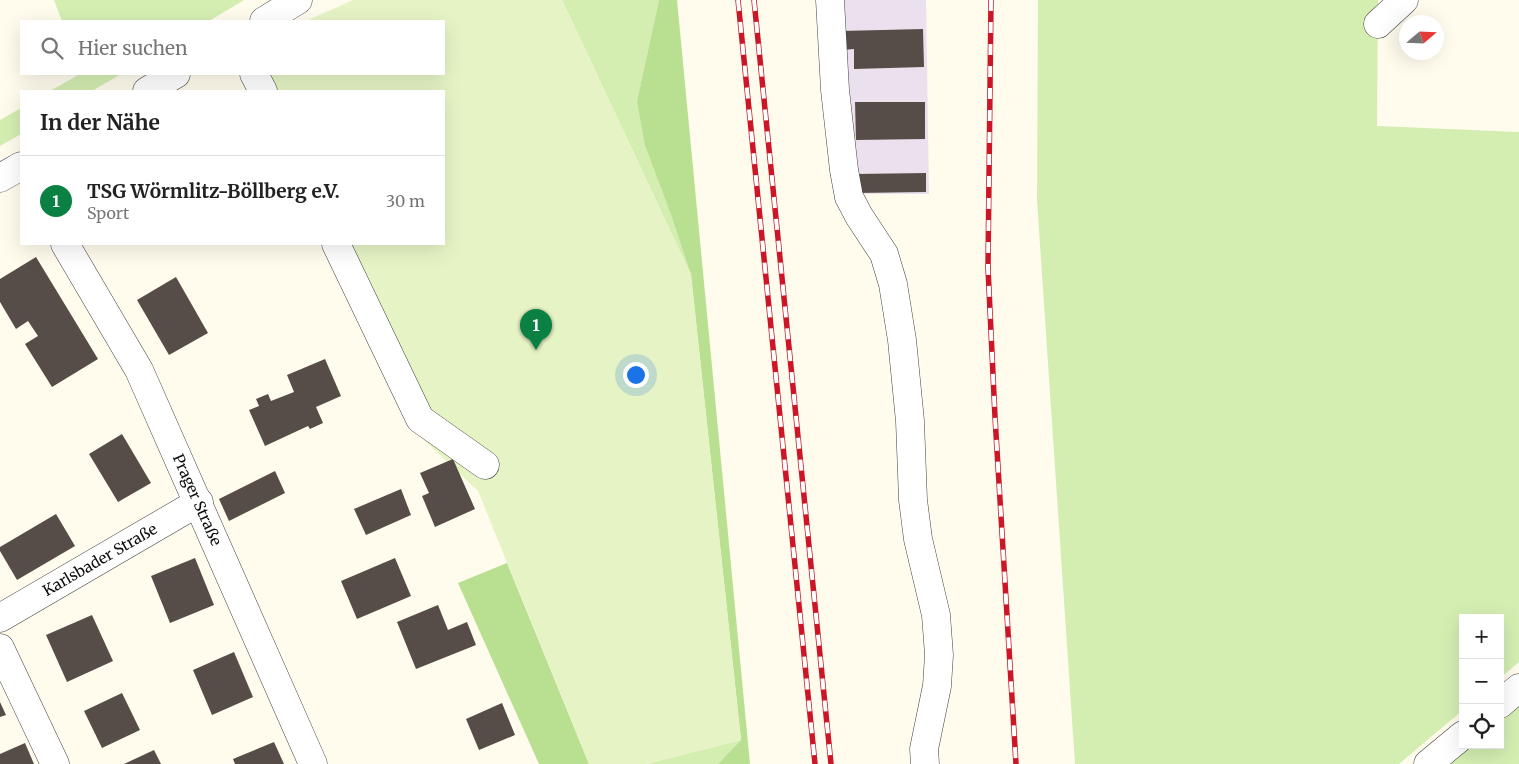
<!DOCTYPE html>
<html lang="de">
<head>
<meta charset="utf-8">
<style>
	:root { --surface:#fff; --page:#f2f2f2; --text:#222; --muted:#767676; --line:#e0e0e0; --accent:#0b8043 }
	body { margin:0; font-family:Merriweather,serif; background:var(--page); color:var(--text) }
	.controls { position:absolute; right:15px; bottom:15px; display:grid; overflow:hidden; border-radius:0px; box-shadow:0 5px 20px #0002 }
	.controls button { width:45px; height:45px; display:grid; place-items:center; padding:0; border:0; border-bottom:1px solid var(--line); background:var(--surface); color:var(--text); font:25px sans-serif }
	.compass { position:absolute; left:1399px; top:15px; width:45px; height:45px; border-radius:50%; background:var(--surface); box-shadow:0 5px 20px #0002; rotate:71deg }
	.you { position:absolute; left:635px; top:374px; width:18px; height:18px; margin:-12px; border:4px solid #fff; border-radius:50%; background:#1a73e8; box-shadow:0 0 0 8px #1a73e833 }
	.badge { display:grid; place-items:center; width:32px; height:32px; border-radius:50%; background:var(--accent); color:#fff; font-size:16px; font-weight:700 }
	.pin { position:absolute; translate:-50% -41px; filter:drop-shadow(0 1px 2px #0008) }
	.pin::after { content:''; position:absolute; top:26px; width:18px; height:15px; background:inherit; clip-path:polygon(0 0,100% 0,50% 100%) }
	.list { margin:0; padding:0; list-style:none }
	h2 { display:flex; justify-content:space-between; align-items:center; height:65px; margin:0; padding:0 20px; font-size:21px }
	h2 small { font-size:16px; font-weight:400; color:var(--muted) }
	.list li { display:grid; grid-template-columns:32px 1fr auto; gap:15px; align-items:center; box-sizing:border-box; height:90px; padding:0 20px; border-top:1px solid var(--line) }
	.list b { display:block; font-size:19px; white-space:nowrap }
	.list p { margin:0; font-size:16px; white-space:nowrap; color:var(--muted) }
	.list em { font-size:16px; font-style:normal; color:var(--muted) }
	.icon { flex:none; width:28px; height:28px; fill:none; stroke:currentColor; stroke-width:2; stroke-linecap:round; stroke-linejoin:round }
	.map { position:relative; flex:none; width:1519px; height:764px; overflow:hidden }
	.search { position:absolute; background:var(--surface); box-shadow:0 5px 20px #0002; left:20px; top:20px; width:425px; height:55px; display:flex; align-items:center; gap:12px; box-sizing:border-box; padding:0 18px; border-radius:0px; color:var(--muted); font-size:19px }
	.panel { position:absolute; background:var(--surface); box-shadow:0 5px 20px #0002; left:20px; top:90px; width:425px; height:155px; border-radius:0px }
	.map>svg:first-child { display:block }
	.industrial { fill:#ebe0ed }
	.green { fill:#d4eeb2 }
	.forest { fill:#b8e090 }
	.pitch { fill:#e6f4c5 }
	.building { fill:#574d48 }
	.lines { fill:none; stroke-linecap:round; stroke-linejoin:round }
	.minor-casing { stroke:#404040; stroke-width:29 }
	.minor { stroke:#fff; stroke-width:28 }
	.rail-casing { stroke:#cc1627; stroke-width:5.5 }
	.rail { stroke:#fff; stroke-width:4; stroke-dasharray:11; stroke-linecap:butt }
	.labels { text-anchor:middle; stroke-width:5; stroke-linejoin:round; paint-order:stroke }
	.street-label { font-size:15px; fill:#0d0d0d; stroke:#fff }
</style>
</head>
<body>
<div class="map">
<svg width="1519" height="764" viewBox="0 0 1519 764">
	<rect width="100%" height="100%" fill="#fffbed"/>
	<polygon class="industrial" points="836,0 926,0 929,194 855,194"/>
	<g class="green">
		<polygon points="54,0 244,0 209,21 62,21"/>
		<polygon points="562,0 659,0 637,101 691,275"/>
		<polygon points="1038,0 1378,0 1377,126 1519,132 1519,662 1500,678 1500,618 1463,618 1463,710 1399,764 1075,764 1037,200"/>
		<polygon points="80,74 121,74 92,91 50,91"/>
		<polygon points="21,108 21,134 0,146 0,120"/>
		<polygon points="1519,698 1519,764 1441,764 1464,745 1500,745 1500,714"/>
		<polygon points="741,740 718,764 646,764"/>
	</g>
	<g class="forest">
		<polygon points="659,0 677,0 750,764 718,764 741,740 691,275 672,217 645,145 637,101"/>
		<polygon points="507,563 589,764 539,764 458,583"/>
	</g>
	<polygon class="pitch" points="353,0 562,0 691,275 741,740 646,764 589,764 478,491 409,426 321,244 444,244 444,91 248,91 239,74 444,74 444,21 306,21"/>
	<g class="building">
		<polygon points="923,29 924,67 854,69 854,49 842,50 841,31"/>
		<polygon points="855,102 925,102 925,139 856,140"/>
		<polygon points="926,173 926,192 856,193 856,174"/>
		<polygon points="36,257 98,359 52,387 25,344 38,336 28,321 16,329 0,302 0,279"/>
		<polygon points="176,277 208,333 169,355 137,300"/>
		<polygon points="325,359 341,396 316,407 323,423 310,429 308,426 265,446 249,410 259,406 256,399 268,394 271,401 294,392 287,375"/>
		<polygon points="122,434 151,483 118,502 89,454"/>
		<polygon points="453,459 475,509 435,527 422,496 429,493 420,473"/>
		<polygon points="275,471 285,493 229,521 219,499"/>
		<polygon points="401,489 411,515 366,535 354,509"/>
		<polygon points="56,514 75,546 17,580 0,551 0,547"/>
		<polygon points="195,558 214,605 170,623 151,576"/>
		<polygon points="395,558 411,596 357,619 341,581"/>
		<polygon points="438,605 448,630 467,622 476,645 416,669 397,622"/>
		<polygon points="92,615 113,661 67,682 46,635"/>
		<polygon points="234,652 253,697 212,715 193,670"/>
		<polygon points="122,693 140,730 102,748 84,711"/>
		<polygon points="0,702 6,715 0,717"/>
		<polygon points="502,703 515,735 479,750 466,719"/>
		<polygon points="274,742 284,764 235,764 233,759"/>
		<polygon points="25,743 34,764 0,764 0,754"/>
		<polygon points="154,750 161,764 124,764"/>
	</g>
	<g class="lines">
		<defs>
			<g id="minor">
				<polyline points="830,0 835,90 844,170 849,197 859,216 884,254 893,284 902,340 910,421 913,500 918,539 936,615 939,655 937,686 924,749 925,764"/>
				<polyline points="264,21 298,0"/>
				<polyline points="1378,24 1404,0"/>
				<polyline points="254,74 263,91"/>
				<polyline points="147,91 176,74"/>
				<polyline points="0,178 21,166"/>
				<polyline points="65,244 139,370 313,764"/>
				<polyline points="336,244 420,419 485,465"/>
				<polyline points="0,618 199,502"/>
				<polyline points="0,648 55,764"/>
				<polyline points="1500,704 1519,688"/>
				<polyline points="1428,764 1463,735"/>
			</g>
		</defs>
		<use href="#minor" class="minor-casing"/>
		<use href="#minor" class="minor"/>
		<defs>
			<g id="rail">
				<polyline points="738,0 815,764"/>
				<polyline points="754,0 831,764"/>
				<polyline points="991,0 988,268 995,417 1016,764"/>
			</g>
		</defs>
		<use href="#rail" class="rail-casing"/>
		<use href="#rail" class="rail"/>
	</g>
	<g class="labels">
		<g class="street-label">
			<text transform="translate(197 500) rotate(66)" y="5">Prager Straße</text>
			<text transform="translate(100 560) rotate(-30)" y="5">Karlsbader Straße</text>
		</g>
	</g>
</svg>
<div class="controls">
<button>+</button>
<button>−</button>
<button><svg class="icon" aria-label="locate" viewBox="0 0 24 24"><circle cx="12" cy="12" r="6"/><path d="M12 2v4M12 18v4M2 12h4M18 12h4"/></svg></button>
</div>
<svg class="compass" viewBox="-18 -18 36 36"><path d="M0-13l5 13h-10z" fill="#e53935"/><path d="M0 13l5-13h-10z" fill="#767676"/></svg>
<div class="you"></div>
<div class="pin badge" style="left:536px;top:350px">1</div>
<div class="search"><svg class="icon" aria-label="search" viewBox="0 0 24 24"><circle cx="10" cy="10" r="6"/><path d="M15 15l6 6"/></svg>Hier suchen</div>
<section class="panel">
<h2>In der Nähe<small></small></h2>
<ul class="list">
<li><span class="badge">1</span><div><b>TSG Wörmlitz-Böllberg e.V.</b><p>Sport</p></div><em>30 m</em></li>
</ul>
</section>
</div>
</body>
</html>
